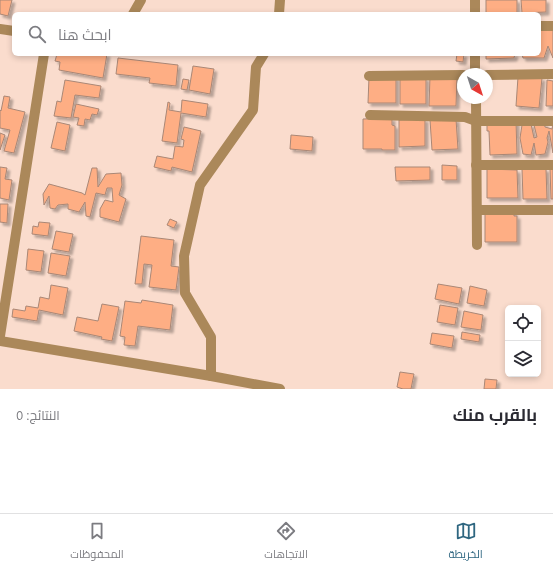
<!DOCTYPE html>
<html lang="ar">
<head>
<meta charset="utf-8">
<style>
	:root { --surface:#fff; --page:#f2f2f3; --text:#2b2b33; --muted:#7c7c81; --line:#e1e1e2; --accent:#2e6680 }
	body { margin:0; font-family:Ubuntu,Cairo,sans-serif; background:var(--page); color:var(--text); direction:rtl }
	.controls { position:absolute; right:12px; bottom:12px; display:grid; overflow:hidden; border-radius:6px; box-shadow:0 2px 6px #0003 }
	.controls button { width:36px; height:36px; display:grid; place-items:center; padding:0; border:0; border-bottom:1px solid var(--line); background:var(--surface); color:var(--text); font:20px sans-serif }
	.compass { position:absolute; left:457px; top:68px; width:36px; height:36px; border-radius:50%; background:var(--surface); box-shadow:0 2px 6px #0003; rotate:141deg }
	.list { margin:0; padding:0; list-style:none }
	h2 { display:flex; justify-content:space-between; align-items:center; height:52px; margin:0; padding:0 16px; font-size:17px }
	h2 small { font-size:13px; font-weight:400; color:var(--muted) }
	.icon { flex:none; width:22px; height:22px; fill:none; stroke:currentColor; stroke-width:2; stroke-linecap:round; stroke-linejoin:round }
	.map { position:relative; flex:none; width:553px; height:389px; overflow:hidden; direction:ltr }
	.search { position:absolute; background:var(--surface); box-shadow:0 2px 6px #0003; left:12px; right:12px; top:12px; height:44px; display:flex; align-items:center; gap:10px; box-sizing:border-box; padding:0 14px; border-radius:6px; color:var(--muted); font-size:15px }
	.sheet { height:124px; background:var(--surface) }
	nav { display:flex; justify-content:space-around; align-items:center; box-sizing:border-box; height:56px; border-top:1px solid var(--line); background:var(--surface); font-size:11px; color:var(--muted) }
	nav a { display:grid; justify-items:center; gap:2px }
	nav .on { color:var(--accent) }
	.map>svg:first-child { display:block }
	.building { fill:#feae84; stroke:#a98776; filter:url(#shadow) }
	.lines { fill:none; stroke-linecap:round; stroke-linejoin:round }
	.street { stroke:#ab885a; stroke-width:10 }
</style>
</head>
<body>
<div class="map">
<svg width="553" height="389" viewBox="0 0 553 389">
	<defs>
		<filter id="shadow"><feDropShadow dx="3" dy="3" stdDeviation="1" flood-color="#0004"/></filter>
	</defs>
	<rect width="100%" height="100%" fill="#fadccd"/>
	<g class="building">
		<polygon points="0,0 12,0 8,16 0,14"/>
		<polygon points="486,0 517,0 517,13 486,14"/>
		<polygon points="521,0 546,0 546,12 522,13"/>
		<polygon points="539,26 553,29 553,58 548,46 544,58 523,58 522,54 539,54"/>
		<polygon points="57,54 107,54 103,78 59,70 60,62 55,61"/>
		<polygon points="457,54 464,54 463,62 456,61"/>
		<polygon points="486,54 515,54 514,58 486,59"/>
		<polygon points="118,58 178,65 176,86 149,83 150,78 116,74"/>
		<polygon points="193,66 214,69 210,94 189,90"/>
		<polygon points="430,76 457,77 456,106 429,106"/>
		<polygon points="369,77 396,77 396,103 368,103"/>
		<polygon points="400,77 426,78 426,104 400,104"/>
		<polygon points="518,77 542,78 539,108 516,106"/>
		<polygon points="183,79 189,80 187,90 181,89"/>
		<polygon points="65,80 101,86 99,98 75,95 71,118 54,116 57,101 61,102"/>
		<polygon points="547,80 553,81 553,106 546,106"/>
		<polygon points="4,96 10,97 8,108 25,112 14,153 4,151 10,130 0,128 0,110 1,111"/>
		<polygon points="182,100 208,104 206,117 181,113 177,143 162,141 168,102 170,103 169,110 181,112"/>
		<polygon points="76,104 99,109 97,115 92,114 90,120 85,119 84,126 77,125 79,118 73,117"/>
		<polygon points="392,118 392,125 395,126 395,150 382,150 382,149 363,149 363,119"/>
		<polygon points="425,119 425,146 399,147 399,120"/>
		<polygon points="456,119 458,149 432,150 430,120"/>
		<polygon points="516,121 517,154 490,155 489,131 487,131 487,123"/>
		<polygon points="57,122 70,125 65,151 51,148"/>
		<polygon points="544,123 545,127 552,129 553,123 553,153 549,131 547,138 548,142 545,154 536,155 534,143 531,155 523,154 520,138 522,125 531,124 534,138 537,137 534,125"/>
		<polygon points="184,127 201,131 192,172 172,167 171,171 154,167 157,156 173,159 175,146 183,147 184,140 181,139"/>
		<polygon points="0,133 5,135 0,150"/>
		<polygon points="291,135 313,137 312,151 290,149"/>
		<polygon points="442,165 457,166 457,180 442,180"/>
		<polygon points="0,167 7,168 5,179 12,180 9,200 0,198"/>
		<polygon points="395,167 430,167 430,180 396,181"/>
		<polygon points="92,168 97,168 98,187 106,174 121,173 122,185 119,195 126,199 119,222 100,217 100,209 105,200 113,202 112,188 107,188 105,195 96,193 90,217 86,216 85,202 79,212 68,209 68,204 58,205 55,209 50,208 49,196 44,205 43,194 49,184 82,193 85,195"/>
		<polygon points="487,169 517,170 518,198 487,198"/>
		<polygon points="522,169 546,169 547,199 523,199"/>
		<polygon points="550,169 553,169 553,199 551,199"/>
		<polygon points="0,204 8,204 7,223 0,222"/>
		<polygon points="514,208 514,216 517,216 517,242 485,242 485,209"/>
		<polygon points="170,219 177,222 174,228 167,225"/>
		<polygon points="39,222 50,223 48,236 32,234 33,226 38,227"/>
		<polygon points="56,231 73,234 69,252 52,249"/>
		<polygon points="141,236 174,240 171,266 179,267 176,290 149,287 152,265 144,264 142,284 135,284"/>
		<polygon points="28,249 44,251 41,272 26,270"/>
		<polygon points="51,253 70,256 66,276 48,273"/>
		<polygon points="438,284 462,288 459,304 435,299"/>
		<polygon points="51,285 68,288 63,315 39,310 37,321 12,317 13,309 25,311 26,306 38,308 40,297 49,299"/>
		<polygon points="470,286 487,290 484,306 467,303"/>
		<polygon points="142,300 173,305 170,330 138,326 135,346 124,345 125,337 120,336 125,301 141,303"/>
		<polygon points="102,304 119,307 112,341 101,339 102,337 74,331 77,317 98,321"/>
		<polygon points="440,305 458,308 455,325 437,322"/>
		<polygon points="464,311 483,315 481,330 461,327"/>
		<polygon points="462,332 480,335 479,342 461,339"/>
		<polygon points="432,333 454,336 452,348 430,344"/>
		<polygon points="400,372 414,374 411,389 403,389 397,387"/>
		<polygon points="485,379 497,380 496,389 484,389"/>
	</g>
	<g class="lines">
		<g class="street">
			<polyline points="475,0 475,14"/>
			<polyline points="133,14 141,0"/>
			<polyline points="279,14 280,0"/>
			<polyline points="539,26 553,26"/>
			<polyline points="0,29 14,31"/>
			<polyline points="475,54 475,74"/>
			<polyline points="487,75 553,74"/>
			<polyline points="369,76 463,75"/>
			<polyline points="476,98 477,245"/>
			<polyline points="370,115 465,117 476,121 553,121"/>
			<polyline points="476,165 553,165"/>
			<polyline points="477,210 553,210"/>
			<polyline points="0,336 44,54"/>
			<polyline points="0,341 211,376 211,337 185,293 184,256 200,185 253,110 256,67 264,54"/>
			<polyline points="211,376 280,389"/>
		</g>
	</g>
</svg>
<div class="controls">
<button><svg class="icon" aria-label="locate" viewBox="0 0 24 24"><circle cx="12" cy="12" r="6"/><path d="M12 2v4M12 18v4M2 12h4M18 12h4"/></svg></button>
<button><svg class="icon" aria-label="layers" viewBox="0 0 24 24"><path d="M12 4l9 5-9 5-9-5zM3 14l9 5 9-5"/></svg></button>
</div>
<svg class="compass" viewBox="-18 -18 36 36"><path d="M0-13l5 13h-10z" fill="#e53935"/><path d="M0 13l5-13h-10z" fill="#7c7c81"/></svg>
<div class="search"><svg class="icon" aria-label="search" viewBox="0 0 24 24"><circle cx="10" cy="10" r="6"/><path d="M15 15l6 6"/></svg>ابحث هنا</div>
</div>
<section class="sheet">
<h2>بالقرب منك<small>النتائج: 0</small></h2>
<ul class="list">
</ul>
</section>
<nav>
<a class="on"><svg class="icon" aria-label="map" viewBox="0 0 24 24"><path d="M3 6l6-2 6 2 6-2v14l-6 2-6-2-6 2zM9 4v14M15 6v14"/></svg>الخريطة</a>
<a><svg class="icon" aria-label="directions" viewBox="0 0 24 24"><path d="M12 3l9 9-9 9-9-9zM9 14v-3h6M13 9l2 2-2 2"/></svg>الاتجاهات</a>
<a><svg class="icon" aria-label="saved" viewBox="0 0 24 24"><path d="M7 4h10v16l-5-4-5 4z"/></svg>المحفوظات</a>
</nav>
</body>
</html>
